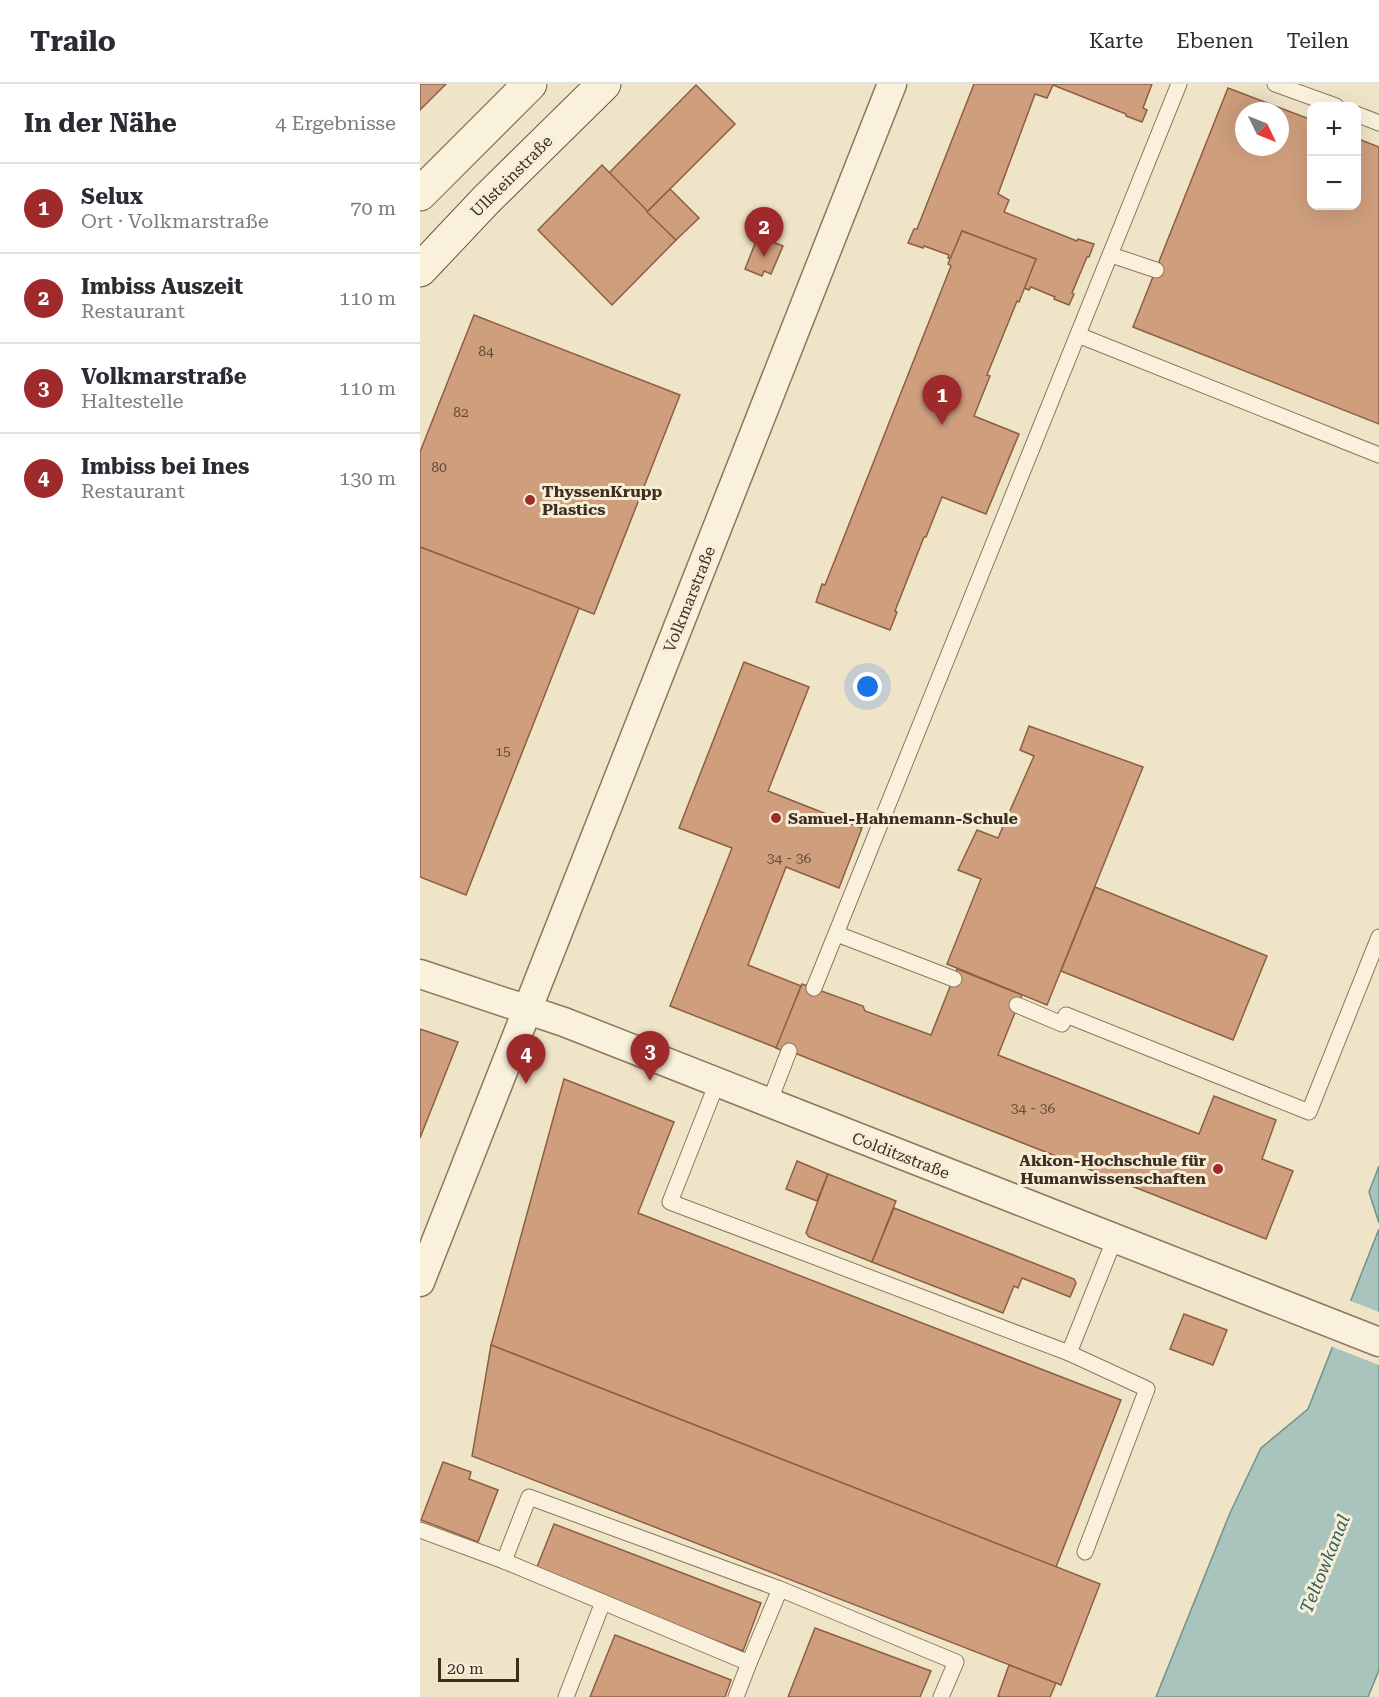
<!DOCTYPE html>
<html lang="de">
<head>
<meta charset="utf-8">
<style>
	:root { --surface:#fff; --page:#f7f7f7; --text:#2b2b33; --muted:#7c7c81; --line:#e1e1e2; --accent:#9e2a2b }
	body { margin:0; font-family:"Roboto Serif",serif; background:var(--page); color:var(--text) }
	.controls { position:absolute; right:18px; top:18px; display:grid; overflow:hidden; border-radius:12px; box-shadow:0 6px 24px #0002 }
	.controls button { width:54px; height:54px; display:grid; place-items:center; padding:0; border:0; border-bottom:2px solid var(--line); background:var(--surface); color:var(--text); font:30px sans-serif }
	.compass { position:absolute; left:815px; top:18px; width:54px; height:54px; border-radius:50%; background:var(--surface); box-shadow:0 6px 24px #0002; rotate:133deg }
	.scale { position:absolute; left:18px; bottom:15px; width:81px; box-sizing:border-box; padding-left:6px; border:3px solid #3d2e20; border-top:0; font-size:16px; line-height:21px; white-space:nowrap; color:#3d2e20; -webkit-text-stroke:4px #f7eed8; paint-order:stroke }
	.you { position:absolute; left:448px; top:603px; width:21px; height:21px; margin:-15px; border:4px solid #fff; border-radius:50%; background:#1a73e8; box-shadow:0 0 0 9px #1a73e833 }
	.badge { display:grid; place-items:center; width:39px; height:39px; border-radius:50%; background:var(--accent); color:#fff; font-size:20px; font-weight:700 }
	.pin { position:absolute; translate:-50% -50px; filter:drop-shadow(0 2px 3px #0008) }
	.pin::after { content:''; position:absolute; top:32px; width:21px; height:18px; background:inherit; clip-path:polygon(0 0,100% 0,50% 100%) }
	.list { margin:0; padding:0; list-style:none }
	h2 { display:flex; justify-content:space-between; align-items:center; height:78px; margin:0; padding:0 24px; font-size:26px }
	h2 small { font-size:20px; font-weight:400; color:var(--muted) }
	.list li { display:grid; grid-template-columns:39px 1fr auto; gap:18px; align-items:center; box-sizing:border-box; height:90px; padding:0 24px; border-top:2px solid var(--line) }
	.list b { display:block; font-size:22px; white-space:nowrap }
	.list p { margin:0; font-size:20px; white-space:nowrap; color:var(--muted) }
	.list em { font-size:20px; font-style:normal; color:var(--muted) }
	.map { position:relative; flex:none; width:959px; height:1613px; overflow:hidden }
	header { display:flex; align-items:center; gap:36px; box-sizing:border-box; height:84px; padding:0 30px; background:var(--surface); border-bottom:2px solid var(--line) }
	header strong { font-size:28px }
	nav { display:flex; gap:33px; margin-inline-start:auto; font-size:21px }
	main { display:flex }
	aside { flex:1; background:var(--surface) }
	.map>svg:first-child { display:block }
	.water { fill:#a9c4bc; stroke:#6f938a; stroke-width:1.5 }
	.pier { fill:#f0e4c8 }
	.building { fill:#cf9f7d; stroke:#8d5f41; stroke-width:1.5; fill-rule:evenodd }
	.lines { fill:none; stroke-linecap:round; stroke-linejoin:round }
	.lane-casing { stroke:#8d765c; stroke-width:17 }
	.street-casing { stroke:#8d765c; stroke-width:31 }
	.secondary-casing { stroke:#6f573f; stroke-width:35 }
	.lane { stroke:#faf1dc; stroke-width:15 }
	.street { stroke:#faf1dc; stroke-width:28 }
	.secondary { stroke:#faf1dc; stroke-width:33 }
	.poi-dot { fill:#9e2a2b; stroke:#f7eed8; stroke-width:2 }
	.labels { text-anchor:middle; stroke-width:6; stroke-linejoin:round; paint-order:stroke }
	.number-label { font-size:14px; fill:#624a37 }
	.street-label { font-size:16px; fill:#3d2e20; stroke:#f7eed8 }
	.poi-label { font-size:16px; font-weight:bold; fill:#3d2e20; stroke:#f7eed8; text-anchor:start }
	.water-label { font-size:18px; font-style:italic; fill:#2f5d5a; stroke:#f7eed8 }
</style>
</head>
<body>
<header>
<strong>Trailo</strong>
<nav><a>Karte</a><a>Ebenen</a><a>Teilen</a></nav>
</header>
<main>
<aside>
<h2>In der Nähe<small>4 Ergebnisse</small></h2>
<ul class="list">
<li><span class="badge">1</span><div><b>Selux</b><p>Ort · Volkmarstraße</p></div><em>70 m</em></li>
<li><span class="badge">2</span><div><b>Imbiss Auszeit</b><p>Restaurant</p></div><em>110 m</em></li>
<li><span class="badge">3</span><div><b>Volkmarstraße</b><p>Haltestelle</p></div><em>110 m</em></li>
<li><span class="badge">4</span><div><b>Imbiss bei Ines</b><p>Restaurant</p></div><em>130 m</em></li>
</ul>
</aside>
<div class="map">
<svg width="959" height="1613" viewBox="0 0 959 1613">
	<rect width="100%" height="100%" fill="#f0e4c8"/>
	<g class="water">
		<polygon points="959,1082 959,1139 949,1108"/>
		<polygon points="959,1145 959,1586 948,1613 736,1613 810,1429 841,1364 888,1325"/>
	</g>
	<polygon class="pier" points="928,1216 959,1228 959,1281 910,1262"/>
	<g class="building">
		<polygon points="0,0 26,0 0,26"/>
		<polygon points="554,0 732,0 723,24 727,26 722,38 706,32 706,30 633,1 627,14 615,10 578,110 589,116 584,128 657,157 658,155 674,160 669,173 667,173 652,209 654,210 649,221 634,215 635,213 611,203 609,206 604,204 616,175 542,147 531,175 528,174 529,171 504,162 503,164 488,159 494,145 497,145"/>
		<polygon points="276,1 315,40 227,128 189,89"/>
		<path d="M808 4 892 36V122H936V54L959 63V340L713 243ZM824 27H860V63H824Z"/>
		<polygon points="182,81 256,156 192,221 118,146"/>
		<polygon points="250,105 279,134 256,156 227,128"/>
		<polygon points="542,147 616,175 599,218 597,217 567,291 570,292 554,332 599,350 566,430 522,413 506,453 504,453 475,527 477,528 470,546 396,518 402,500 405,501 531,182 528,180"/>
		<polygon points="338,152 363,162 351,190 344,187 342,192 325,185"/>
		<polygon points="54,231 260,311 174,530 0,463 0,368"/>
		<polygon points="0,463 159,524 46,811 0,793"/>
		<polygon points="324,578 389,603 348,707 442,744 419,804 366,783 328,881 381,902 357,964 250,922 312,764 259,744"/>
		<polygon points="609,642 723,683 627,921 527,880 561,795 538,786 557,746 578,754 614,672 600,666"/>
		<polygon points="675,803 847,872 813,956 641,887"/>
		<polygon points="537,885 602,911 578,971 779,1050 794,1012 856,1036 842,1075 873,1087 846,1155 367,966 366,968 356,964 382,900 443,922 445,927 511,951"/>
		<polygon points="0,945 38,958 0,1054"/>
		<polygon points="144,995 254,1038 218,1129 701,1316 636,1483 71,1261"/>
		<polygon points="377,1077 408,1090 397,1117 366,1105"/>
		<polygon points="408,1090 476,1117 452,1178 389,1153 386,1149"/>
		<polygon points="474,1124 654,1195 656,1199 650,1213 602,1194 598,1204 594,1202 583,1229 452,1178"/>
		<polygon points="764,1230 807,1246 793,1281 750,1265"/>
		<polygon points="71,1261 680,1500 641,1601 52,1372"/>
		<polygon points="23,1378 51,1388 49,1395 78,1406 58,1458 1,1436"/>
		<polygon points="134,1440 341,1519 323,1567 115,1488"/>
		<polygon points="395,1544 511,1587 500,1613 368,1613"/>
		<polygon points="195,1551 311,1596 305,1613 170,1613"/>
		<polygon points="589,1581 636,1599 630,1613 581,1613 578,1612"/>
	</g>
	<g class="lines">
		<defs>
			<g id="lane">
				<polyline points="855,0 916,22"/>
				<polyline points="936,30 959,39"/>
				<polyline points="691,171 736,186"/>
				<polyline points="658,251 959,371"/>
				<polyline points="417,850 534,895"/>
				<polyline points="394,904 759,0"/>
				<polyline points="597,921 642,940 646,931 889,1028 959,853"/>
				<polyline points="297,999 250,1118 649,1269"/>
				<polyline points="349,1019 369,967"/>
				<polyline points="0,1446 84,1477 329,1579 360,1505 536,1578 521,1613"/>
				<polyline points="665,1468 727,1305 649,1269 695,1154"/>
				<polyline points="84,1477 109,1413 360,1505"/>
				<polyline points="146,1613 183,1518"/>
				<polyline points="316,1613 329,1579"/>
			</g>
			<g id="street">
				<polyline points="0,890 144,938 959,1258"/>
				<polyline points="0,1198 472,0"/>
			</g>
			<g id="secondary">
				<polyline points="0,110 110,0"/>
				<polyline points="0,186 67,115 184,0"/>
			</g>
		</defs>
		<use href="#lane" class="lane-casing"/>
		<use href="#street" class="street-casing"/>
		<use href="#secondary" class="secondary-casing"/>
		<use href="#lane" class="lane"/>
		<use href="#street" class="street"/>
		<use href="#secondary" class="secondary"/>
	</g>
	<g class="poi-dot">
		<circle cx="110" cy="416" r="6"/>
		<circle cx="356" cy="734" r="6"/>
		<circle cx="798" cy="1085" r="6"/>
	</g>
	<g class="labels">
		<g class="number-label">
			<text x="66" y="272">84</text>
			<text x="41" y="333">82</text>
			<text x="19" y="388">80</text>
			<text x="83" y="672">15</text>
			<text x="369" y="779">34 - 36</text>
			<text x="613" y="1029">34 - 36</text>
		</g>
		<g class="street-label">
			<text transform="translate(91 92) rotate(-45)" y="6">Ullsteinstraße</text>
			<text transform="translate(269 515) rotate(-68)" y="6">Volkmarstraße</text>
			<text transform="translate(481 1071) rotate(21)" y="6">Colditzstraße</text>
		</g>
		<g class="poi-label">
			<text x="122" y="413">ThyssenKrupp<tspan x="122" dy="18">Plastics</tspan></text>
			<text x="368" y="740">Samuel-Hahnemann-Schule</text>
			<text x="786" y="1082" text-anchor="end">Akkon-Hochschule für<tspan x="786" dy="18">Humanwissenschaften</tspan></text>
		</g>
		<g class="water-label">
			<text transform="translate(905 1480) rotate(-68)" y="6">Teltowkanal</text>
		</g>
	</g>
</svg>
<div class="controls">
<button>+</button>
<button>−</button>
</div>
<svg class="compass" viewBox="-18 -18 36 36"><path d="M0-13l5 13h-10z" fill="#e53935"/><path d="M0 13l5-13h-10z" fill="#7c7c81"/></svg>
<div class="scale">20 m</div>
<div class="you"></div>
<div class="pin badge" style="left:522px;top:341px">1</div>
<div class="pin badge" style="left:344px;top:173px">2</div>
<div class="pin badge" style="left:230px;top:997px">3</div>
<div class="pin badge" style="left:106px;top:1000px">4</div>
</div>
</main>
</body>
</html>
